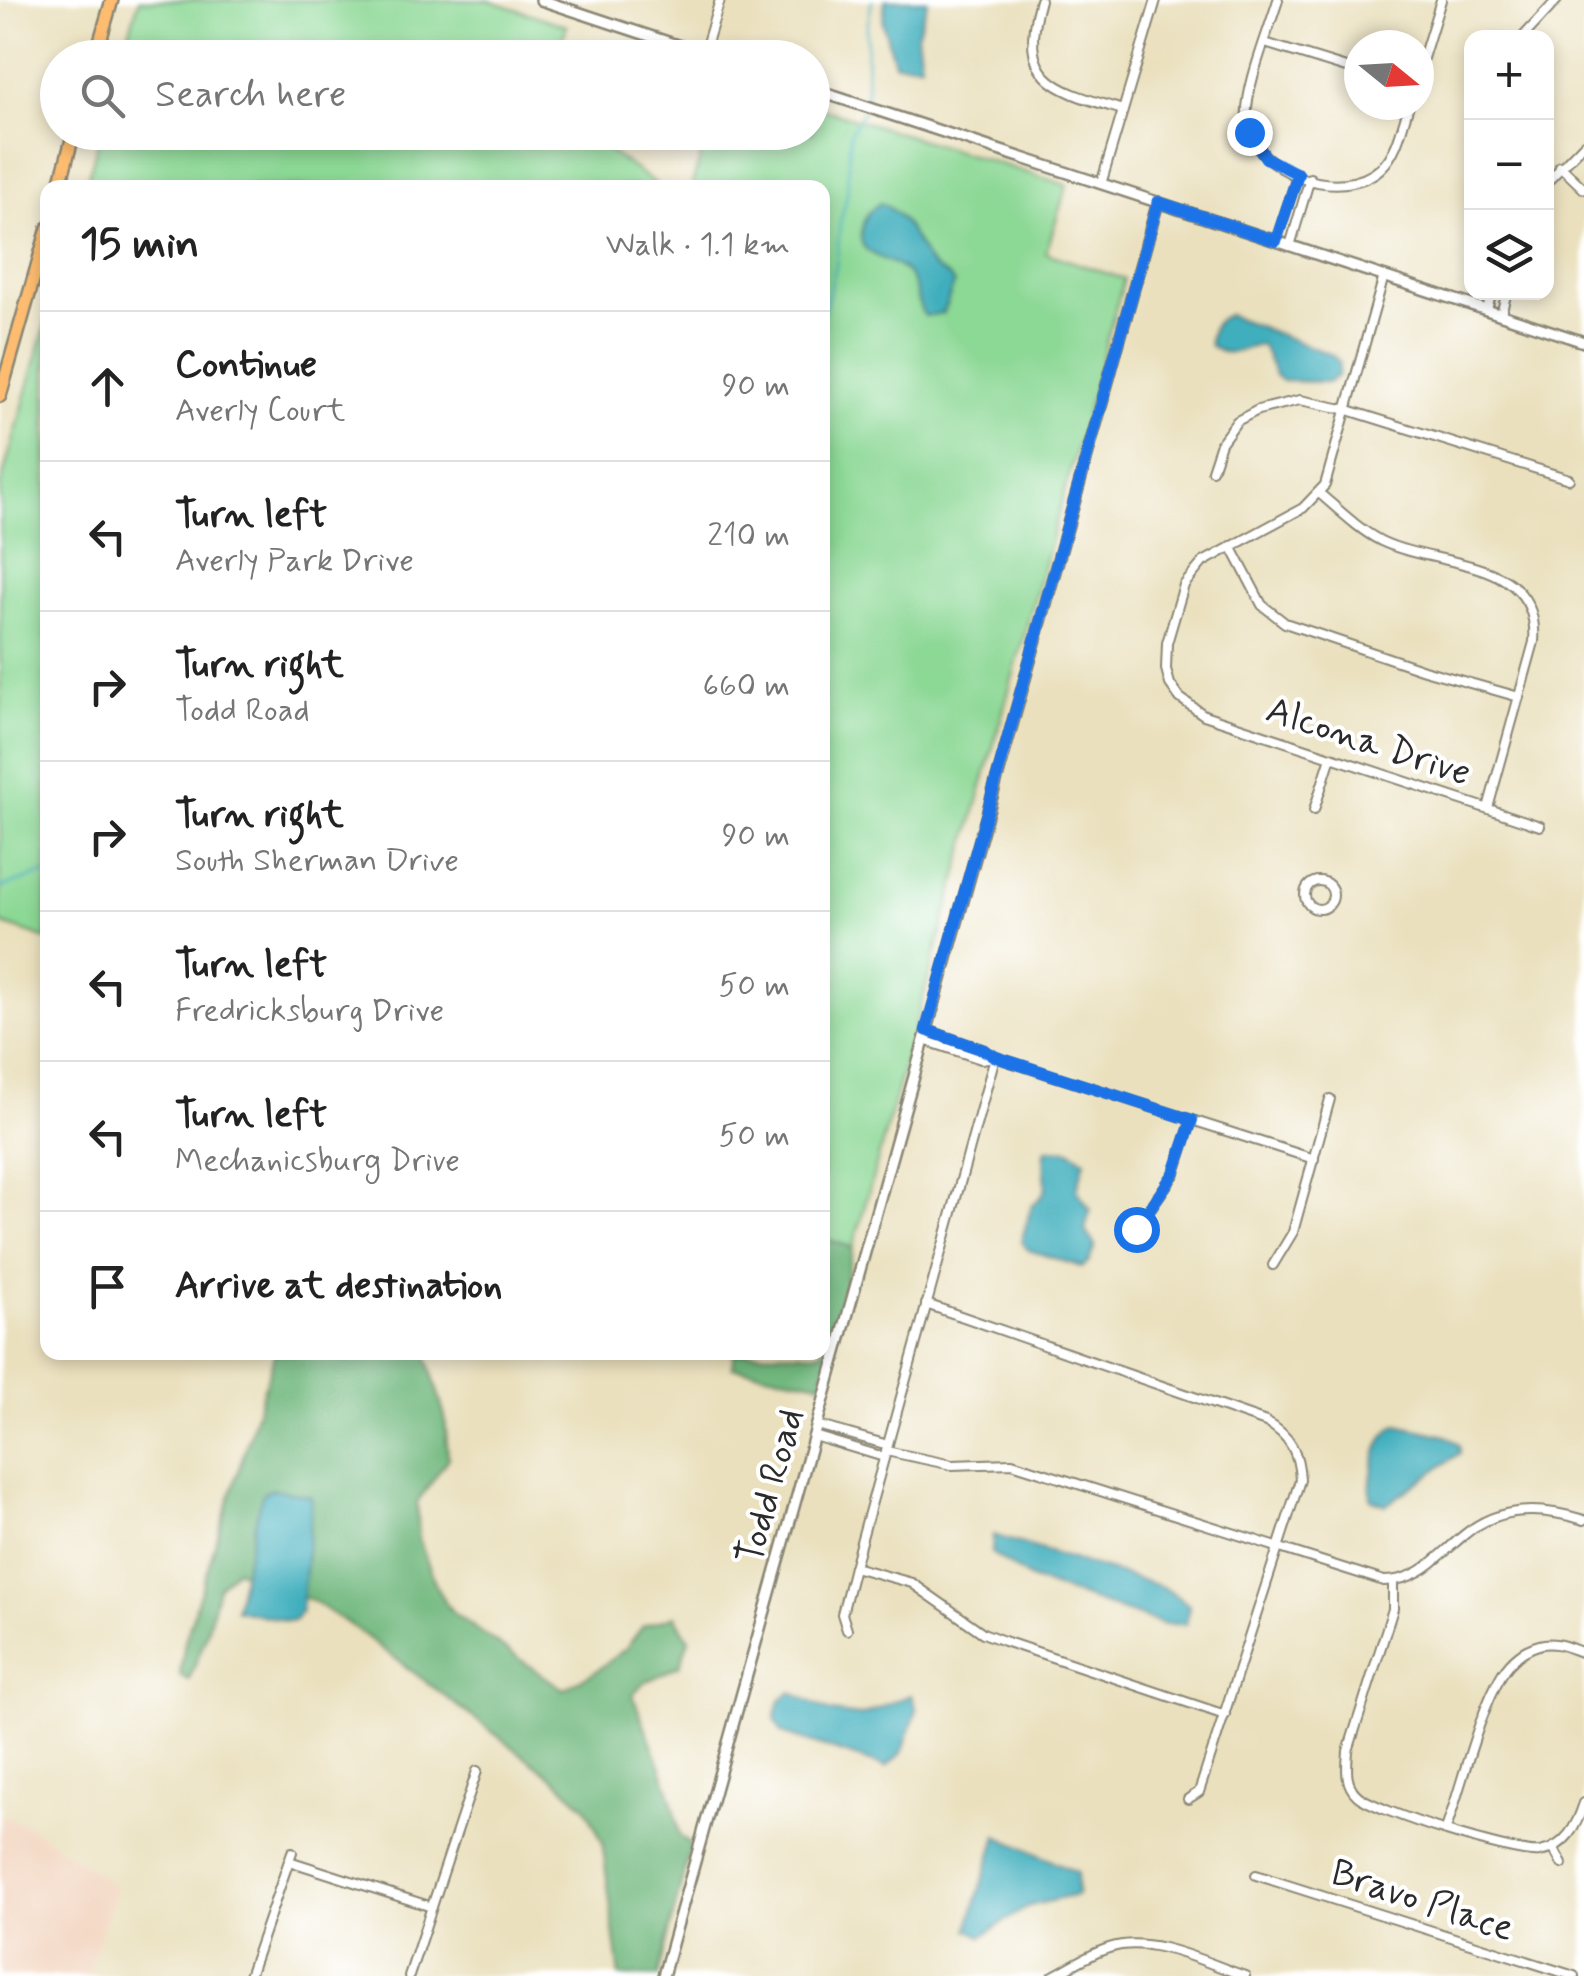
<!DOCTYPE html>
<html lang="en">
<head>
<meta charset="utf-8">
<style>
	:root { --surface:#fff; --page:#f6f6f6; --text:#222; --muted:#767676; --line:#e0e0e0 }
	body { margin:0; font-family:Mynerve,sans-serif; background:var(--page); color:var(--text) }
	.controls { position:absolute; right:30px; top:30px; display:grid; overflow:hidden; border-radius:20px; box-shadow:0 5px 15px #0003 }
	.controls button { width:90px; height:90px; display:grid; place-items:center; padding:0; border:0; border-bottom:2px solid var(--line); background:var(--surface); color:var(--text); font:50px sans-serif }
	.compass { position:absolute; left:1344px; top:30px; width:90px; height:90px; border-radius:50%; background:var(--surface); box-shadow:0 5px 15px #0003; rotate:108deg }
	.stop { position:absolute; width:30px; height:30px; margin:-22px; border:8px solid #1a73e8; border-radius:50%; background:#fff }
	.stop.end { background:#1a73e8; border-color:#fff; box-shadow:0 2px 10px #0008 }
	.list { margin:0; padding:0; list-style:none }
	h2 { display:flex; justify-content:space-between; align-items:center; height:130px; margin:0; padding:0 40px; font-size:42px }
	h2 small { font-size:32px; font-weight:400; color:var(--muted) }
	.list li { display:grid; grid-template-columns:65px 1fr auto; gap:30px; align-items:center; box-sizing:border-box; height:150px; padding:0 40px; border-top:2px solid var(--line) }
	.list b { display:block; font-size:38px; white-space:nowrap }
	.list p { margin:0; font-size:32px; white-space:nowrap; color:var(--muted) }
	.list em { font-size:32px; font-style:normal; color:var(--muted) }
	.icon { flex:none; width:55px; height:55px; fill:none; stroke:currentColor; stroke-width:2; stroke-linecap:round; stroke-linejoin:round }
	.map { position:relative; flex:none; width:1584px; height:1976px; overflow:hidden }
	.search { position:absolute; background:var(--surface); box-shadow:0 5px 15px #0003; left:40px; top:40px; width:790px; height:110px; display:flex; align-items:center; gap:25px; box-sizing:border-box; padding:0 35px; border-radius:55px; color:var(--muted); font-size:38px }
	.panel { position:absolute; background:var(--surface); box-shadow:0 5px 15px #0003; left:40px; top:180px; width:790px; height:1180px; border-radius:20px }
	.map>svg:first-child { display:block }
	.built { fill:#f2d4be }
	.green { fill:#8cd895; stroke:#5c8260; stroke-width:2.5 }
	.forest { fill:#71b87e; stroke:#4e7254; stroke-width:2.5 }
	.water { fill:#41afbd; stroke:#366d74; stroke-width:2.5 }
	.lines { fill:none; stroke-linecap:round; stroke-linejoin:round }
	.stream { stroke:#41afbd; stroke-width:2.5 }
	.minor-casing { stroke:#8a8674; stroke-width:12 }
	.tertiary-casing { stroke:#8a8674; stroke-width:14 }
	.primary-casing { stroke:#8a8674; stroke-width:16 }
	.minor { stroke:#fff; stroke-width:8 }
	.tertiary { stroke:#fff; stroke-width:9 }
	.primary { stroke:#fdbc70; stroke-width:11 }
	.route { stroke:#1a73e8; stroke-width:12 }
	.labels { text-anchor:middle; stroke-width:8; stroke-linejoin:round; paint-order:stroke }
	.street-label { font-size:38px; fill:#2b2b2b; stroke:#fff }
</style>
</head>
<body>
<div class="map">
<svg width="1584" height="1976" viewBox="0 0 1584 1976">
	<rect width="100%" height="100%" fill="#fff"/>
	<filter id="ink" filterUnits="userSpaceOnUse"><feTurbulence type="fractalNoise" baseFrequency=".01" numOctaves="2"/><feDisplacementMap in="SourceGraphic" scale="20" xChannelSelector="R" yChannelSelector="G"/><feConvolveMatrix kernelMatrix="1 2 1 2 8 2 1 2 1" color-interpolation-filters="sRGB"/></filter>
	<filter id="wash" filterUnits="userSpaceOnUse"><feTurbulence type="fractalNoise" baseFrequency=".0048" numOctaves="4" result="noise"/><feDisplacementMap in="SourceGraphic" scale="40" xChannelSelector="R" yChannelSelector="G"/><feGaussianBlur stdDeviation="2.25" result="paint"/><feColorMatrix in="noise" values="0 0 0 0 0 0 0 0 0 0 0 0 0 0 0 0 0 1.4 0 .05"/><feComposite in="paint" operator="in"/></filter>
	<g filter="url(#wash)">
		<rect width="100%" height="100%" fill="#eae0bd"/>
		<polygon class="built" points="0,1815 27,1825 116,1887 87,1976 0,1976"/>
		<g class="green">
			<polygon points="139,0 489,0 567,26 556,57 122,57"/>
			<polygon points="813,106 1067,185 1046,253 1124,279 853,1248 822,1238 822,188 691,188 708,133 812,132"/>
			<polygon points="101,132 583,133 660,187 85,187"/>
			<polygon points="47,320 47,939 0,923 0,487"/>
		</g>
		<g class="forest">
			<polygon points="823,1238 853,1248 822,1383 732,1367 734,1353 822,1352"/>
			<path d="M275 1353H426L445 1417 448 1458 417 1503 419 1540 438 1591 453 1613 563 1689 595 1672 625 1649 643 1626 675 1616 689 1639 680 1665 644 1683 633 1695C649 1742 673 1785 679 1835L691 1845 658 1976H620L602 1841 585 1806 556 1780 359 1631 313 1601 236 1569 218 1587 206 1636 189 1680 180 1676 185 1641Z"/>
		</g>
		<g class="water">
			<polygon points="885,0 928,0 917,35 921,64 894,63 883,23"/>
			<path d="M880 203C906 214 914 243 930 264 938 273 948 272 954 284L943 313 925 316C915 303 919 287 907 273 891 256 854 258 862 228 864 218 870 209 880 203Z"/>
			<path d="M1229 315 1332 355 1339 362 1338 375 1329 382 1282 381 1275 375 1262 345C1243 346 1226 361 1210 345 1208 332 1216 317 1229 315Z"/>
			<path d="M1046 1149 1070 1150 1085 1160 1077 1190 1090 1209 1085 1231 1095 1245 1089 1262 1082 1267 1028 1250 1021 1242 1032 1205C1058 1187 1038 1175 1046 1149Z"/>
			<path d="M1397 1425 1446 1436 1459 1444 1460 1453 1386 1505 1371 1499C1369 1478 1376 1435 1397 1425Z"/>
			<polygon points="273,1489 310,1496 312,1501 301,1611 295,1620 288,1621 235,1609 259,1506 263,1493"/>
			<polygon points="993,1535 1163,1587 1189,1605 1186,1624 1162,1624 1030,1579 992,1553"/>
			<polygon points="791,1692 831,1712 860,1716 911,1695 917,1710 902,1753 886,1767 782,1733 775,1719 780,1700"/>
			<polygon points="997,1836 1077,1872 1077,1895 1029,1906 982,1936 968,1929"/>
		</g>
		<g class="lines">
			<g class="stream">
				<polyline points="866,103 867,29 872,0"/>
				<polyline points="822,337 823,315 836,266 840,223 847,195 850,133 864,110"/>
				<polyline points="0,888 48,872"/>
			</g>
		</g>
	</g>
	<g filter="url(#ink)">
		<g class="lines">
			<defs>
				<g id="minor">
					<path d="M1040 0C1016 82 1056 90 1123 110"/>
					<path d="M1278 0C1269 30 1244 90 1247 119 1252 174 1342 204 1381 168 1398 152 1402 126 1409 105"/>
					<polyline points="1522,38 1557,0"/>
					<polyline points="1265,43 1359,72"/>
					<polyline points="704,53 720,0"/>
					<polyline points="1419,71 1441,0"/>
					<polyline points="1560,166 1584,189"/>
					<polyline points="1546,183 1584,144"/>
					<polyline points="1101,184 1156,0"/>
					<polyline points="1276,241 1298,174"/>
					<polyline points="1290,246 1310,178"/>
					<polyline points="1384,276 1325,485 1303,508 1203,562 1184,585 1167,643 1166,669 1170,684 1180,698 1204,715 1540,826"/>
					<polyline points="1487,309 1492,292"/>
					<polyline points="1501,314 1507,292"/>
					<polyline points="1212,470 1221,443 1237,421 1258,410 1300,400 1348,410 1569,479"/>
					<path d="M1319 493C1338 509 1359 530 1381 541 1436 568 1541 555 1534 642L1488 808"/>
					<polyline points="1231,546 1262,605 1285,623 1424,670 1519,697"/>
					<polyline points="1314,810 1331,757"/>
					<circle cx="1319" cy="895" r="14"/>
					<polyline points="924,1040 981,1059 995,1057 984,1050 927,1030"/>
					<polyline points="1136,1229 1175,1173 1192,1120"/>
					<polyline points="1273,1265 1293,1232 1330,1099"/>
					<path d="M926 1304 1266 1422C1290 1435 1299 1453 1300 1480L1199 1792 1188 1799"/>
					<polyline points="817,1425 888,1445"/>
					<polyline points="814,1436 884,1457"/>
					<path d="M886 1451 952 1465 1012 1463 1384 1581C1420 1581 1438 1556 1464 1535 1500 1505 1542 1507 1584 1520"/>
					<polyline points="854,1567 995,1057 1314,1159"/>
					<path d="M1393 1581V1609L1348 1751C1347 1767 1344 1783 1357 1795 1374 1811 1517 1856 1540 1852 1566 1847 1577 1825 1584 1803"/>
					<polyline points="847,1630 842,1614 854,1567 912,1583 983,1633 1004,1641 1225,1715"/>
					<path d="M1446 1829C1462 1784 1479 1712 1502 1674 1511 1660 1524 1649 1539 1645 1555 1640 1569 1648 1584 1653"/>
					<polyline points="1553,1848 1562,1864"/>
					<polyline points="289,1861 432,1907"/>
					<polyline points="1256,1875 1574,1976"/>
					<polyline points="249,1976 292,1852"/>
					<polyline points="409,1976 477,1771"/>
					<path d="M1053 1976C1071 1967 1089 1954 1109 1948 1152 1934 1205 1963 1245 1976"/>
				</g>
				<g id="tertiary">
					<polyline points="541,0 716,58"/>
					<polyline points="812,89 1584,342"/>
					<polyline points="663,1976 1158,202"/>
				</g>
				<g id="primary">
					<polyline points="95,58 112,0"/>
					<polyline points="59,188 74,132"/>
					<polyline points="0,396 48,228"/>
				</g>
			</defs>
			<use href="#minor" class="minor-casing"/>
			<use href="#tertiary" class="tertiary-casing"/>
			<use href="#primary" class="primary-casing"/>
			<use href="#minor" class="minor"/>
			<use href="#tertiary" class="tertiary"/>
			<use href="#primary" class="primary"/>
		</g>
	</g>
	<g class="lines" filter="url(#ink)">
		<polyline class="route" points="1136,1229 1174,1173 1192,1120 996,1057 984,1050 926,1030 1158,202 1276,241 1298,174 1266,158 1249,132"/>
	</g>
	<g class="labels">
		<g class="street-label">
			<text transform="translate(1369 740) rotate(18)" y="13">Alcona Drive</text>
			<text transform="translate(769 1486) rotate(-74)" y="13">Todd Road</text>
			<text transform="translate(1423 1899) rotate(18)" y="13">Bravo Place</text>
		</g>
	</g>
</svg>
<div class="controls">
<button>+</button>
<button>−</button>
<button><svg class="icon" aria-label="layers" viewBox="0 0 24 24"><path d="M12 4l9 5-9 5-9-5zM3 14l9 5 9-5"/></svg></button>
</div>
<svg class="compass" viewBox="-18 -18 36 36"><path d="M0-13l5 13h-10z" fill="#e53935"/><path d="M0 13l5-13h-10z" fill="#767676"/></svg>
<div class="stop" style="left:1136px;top:1229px"></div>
<div class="stop end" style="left:1249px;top:132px"></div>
<div class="search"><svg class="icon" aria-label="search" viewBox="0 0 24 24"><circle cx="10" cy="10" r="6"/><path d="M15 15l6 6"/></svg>Search here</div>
<section class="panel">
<h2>15 min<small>Walk · 1.1 km</small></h2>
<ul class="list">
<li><svg class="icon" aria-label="ahead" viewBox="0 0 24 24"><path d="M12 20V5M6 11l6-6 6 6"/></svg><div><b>Continue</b><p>Averly Court</p></div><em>90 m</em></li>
<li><svg class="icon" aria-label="left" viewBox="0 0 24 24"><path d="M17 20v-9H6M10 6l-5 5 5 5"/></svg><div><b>Turn left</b><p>Averly Park Drive</p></div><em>210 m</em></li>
<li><svg class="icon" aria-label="right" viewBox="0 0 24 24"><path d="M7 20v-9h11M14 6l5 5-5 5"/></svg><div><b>Turn right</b><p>Todd Road</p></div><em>660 m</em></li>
<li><svg class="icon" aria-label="right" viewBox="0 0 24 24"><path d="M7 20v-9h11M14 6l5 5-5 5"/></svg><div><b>Turn right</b><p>South Sherman Drive</p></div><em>90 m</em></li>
<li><svg class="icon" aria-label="left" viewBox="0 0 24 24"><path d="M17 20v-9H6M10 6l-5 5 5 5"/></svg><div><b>Turn left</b><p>Fredricksburg Drive</p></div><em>50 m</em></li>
<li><svg class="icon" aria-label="left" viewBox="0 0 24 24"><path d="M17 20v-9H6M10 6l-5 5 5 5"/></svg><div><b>Turn left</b><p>Mechanicsburg Drive</p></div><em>50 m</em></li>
<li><svg class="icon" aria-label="arrive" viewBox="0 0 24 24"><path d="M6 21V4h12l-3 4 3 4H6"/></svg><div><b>Arrive at destination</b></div></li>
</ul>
</section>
</div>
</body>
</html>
